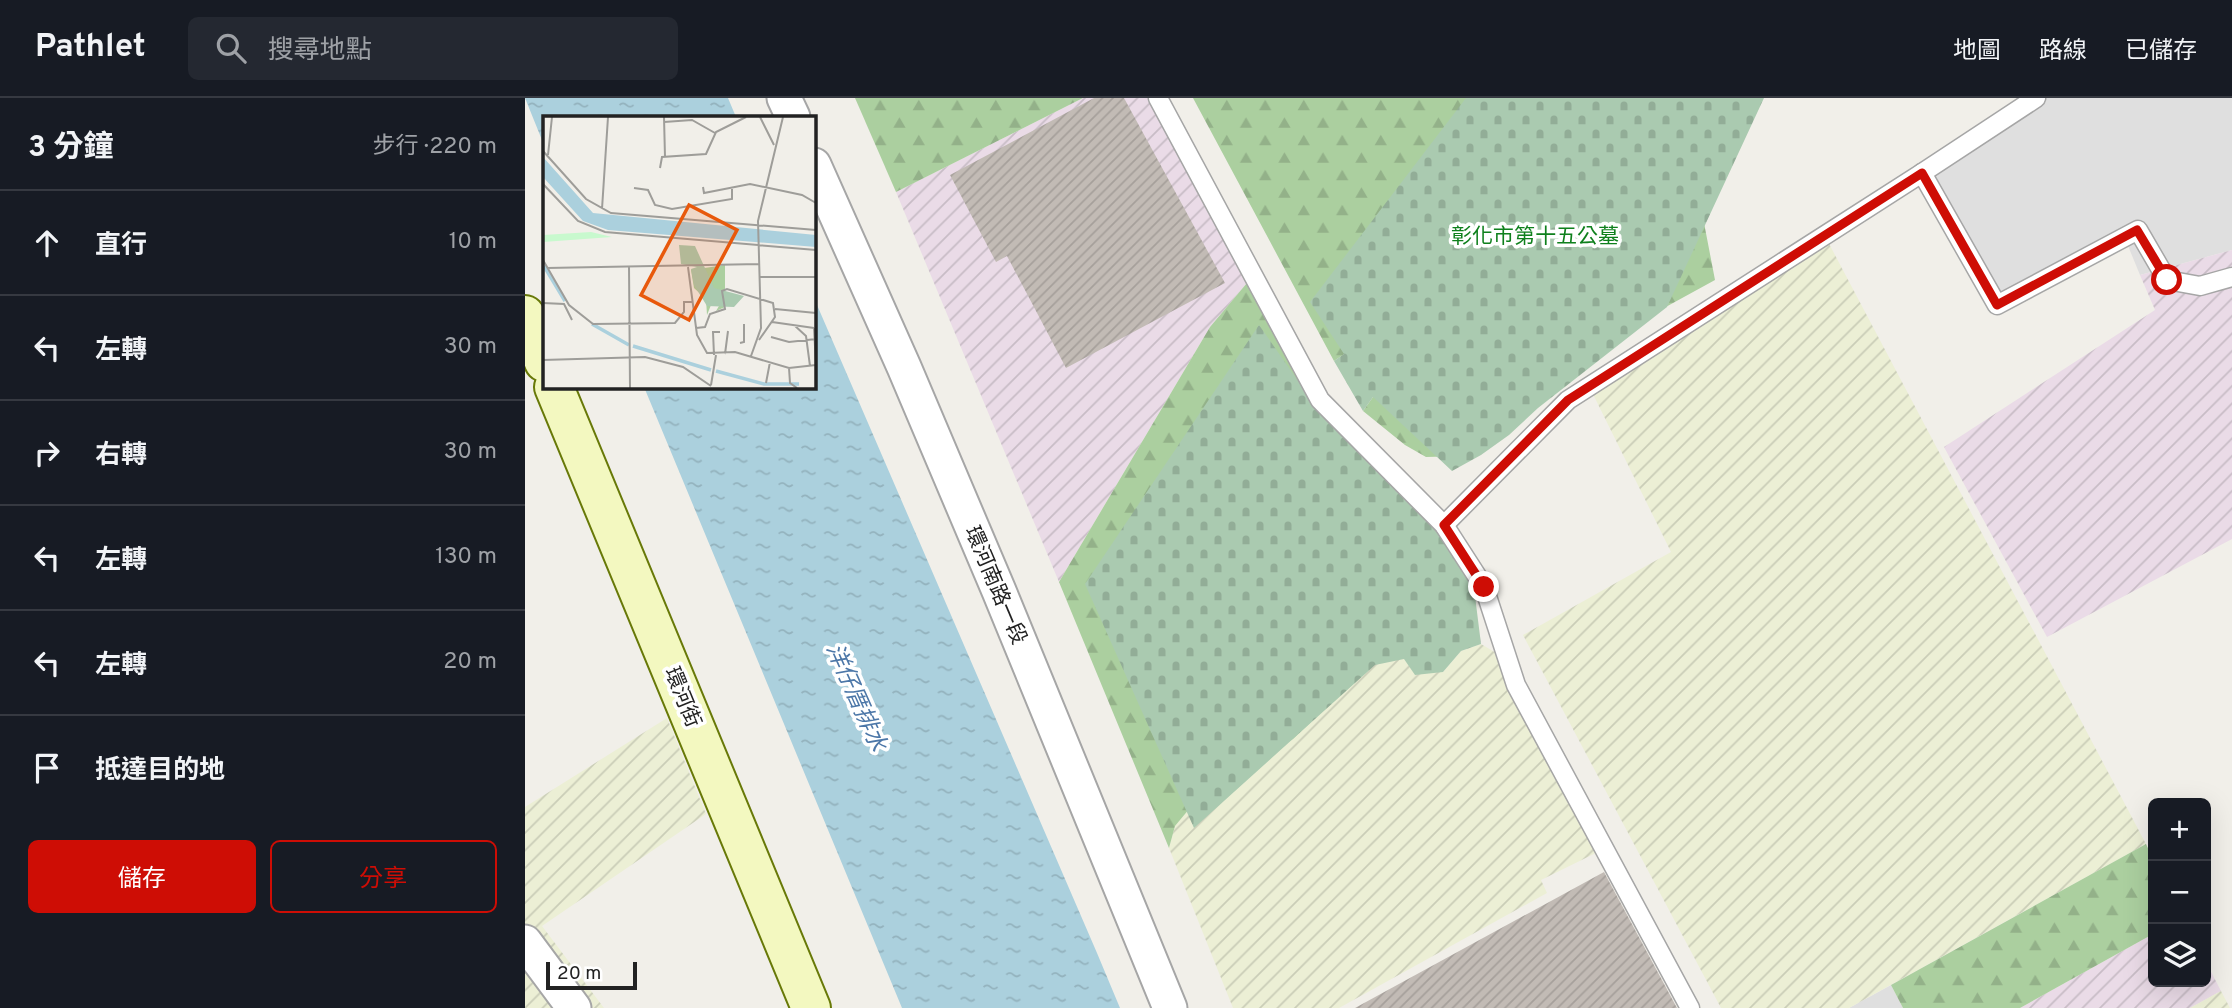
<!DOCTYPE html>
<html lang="zh-TW">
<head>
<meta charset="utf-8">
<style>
	:root { --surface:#171b24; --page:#242831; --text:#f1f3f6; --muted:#9ea1a6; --line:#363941; --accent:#ce0d05 }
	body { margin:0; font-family:Overpass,"Noto Sans TC",sans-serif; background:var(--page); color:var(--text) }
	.controls { position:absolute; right:21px; bottom:21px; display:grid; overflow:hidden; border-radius:10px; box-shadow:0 7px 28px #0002 }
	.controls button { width:63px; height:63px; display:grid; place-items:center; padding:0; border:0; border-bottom:2px solid var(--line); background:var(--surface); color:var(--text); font:35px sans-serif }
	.scale { position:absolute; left:21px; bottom:18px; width:91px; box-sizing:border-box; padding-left:7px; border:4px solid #222; border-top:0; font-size:19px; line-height:24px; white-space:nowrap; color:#222; -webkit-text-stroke:5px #fff; paint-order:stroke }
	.stop { position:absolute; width:21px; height:21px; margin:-16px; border:5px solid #ce0d05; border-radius:50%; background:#fff }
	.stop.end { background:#ce0d05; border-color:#fff; box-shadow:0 2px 7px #0008 }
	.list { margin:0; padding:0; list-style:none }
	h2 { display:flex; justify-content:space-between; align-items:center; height:91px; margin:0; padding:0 28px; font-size:30px }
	h2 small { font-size:23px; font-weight:400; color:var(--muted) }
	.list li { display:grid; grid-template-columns:46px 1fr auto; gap:21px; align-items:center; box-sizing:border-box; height:105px; padding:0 28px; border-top:2px solid var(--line) }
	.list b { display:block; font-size:26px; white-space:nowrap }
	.list em { font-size:23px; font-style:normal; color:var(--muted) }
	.actions { display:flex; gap:14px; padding:21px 28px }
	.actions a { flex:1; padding:16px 0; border:2px solid var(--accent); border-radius:10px; text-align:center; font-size:24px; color:var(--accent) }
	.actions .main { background:var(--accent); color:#fff }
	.icon { flex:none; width:38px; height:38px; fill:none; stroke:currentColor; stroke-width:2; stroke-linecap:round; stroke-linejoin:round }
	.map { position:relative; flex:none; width:1707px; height:910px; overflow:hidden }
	header { display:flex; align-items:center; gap:42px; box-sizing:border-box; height:98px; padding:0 35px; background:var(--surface); border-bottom:2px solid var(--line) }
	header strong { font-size:33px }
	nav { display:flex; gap:38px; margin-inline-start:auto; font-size:24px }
	.search { width:490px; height:63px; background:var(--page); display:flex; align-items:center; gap:18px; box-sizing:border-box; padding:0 24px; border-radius:10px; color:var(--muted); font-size:26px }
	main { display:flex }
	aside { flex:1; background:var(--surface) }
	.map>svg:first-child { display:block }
	.residential { fill:#dfdfdf }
	.industrial { fill:url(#industrial-furrows) }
	.farmland { fill:url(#farmland-furrows) }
	.forest { fill:url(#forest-firs) }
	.cemetery { fill:url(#cemetery-stones) }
	.water { fill:url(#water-ripples) }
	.building { fill:url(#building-hatch) }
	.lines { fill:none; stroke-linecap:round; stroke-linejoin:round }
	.lane-casing { stroke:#a6a6a6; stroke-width:21 }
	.street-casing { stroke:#a6a6a6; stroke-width:37 }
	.secondary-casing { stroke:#687908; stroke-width:42 }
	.lane { stroke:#fff; stroke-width:18 }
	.street { stroke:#fff; stroke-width:33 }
	.secondary { stroke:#f3f8c0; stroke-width:38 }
	.route { stroke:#ce0d05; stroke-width:9 }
	.labels { text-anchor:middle; stroke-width:7; stroke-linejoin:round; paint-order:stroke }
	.park-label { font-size:21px; fill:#0f801d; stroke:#fff }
	.street-label { font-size:21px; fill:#222; stroke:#fff }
	.water-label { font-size:23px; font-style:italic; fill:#4c77a8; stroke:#fff }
	.inset-river { fill:none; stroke:#abd0dd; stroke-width:3.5 }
	.inset-road { fill:none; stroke:#9e9d99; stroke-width:2 }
	.view { fill:#e8590c; fill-opacity:0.15; stroke:#e8590c; stroke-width:3.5 }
	.inset-edge { fill:none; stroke:#222; stroke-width:3.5 }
</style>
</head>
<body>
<header>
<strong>Pathlet</strong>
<div class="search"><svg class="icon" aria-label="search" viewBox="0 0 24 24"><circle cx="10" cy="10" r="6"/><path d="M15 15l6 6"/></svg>搜尋地點</div>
<nav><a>地圖</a><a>路線</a><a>已儲存</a></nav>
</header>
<main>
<aside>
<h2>3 分鐘<small>步行 · 220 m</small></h2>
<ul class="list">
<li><svg class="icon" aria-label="ahead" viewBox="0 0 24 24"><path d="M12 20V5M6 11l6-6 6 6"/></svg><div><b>直行</b></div><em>10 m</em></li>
<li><svg class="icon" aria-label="left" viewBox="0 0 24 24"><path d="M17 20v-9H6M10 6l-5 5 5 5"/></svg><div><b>左轉</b></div><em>30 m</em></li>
<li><svg class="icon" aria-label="right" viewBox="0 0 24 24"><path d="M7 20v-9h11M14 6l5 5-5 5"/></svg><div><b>右轉</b></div><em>30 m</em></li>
<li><svg class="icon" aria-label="left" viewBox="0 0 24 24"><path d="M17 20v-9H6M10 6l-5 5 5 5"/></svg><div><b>左轉</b></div><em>130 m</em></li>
<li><svg class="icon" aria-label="left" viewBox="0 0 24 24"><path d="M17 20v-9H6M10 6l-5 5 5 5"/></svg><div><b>左轉</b></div><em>20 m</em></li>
<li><svg class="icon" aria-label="arrive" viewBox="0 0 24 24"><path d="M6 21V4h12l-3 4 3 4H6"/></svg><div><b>抵達目的地</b></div></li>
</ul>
<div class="actions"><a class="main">儲存</a><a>分享</a></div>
</aside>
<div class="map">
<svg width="1707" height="910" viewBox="0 0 1707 910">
	<defs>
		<pattern id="industrial-furrows" width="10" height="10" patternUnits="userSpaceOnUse" patternTransform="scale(1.75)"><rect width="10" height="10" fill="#eadbe7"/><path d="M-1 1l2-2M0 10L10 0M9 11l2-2" fill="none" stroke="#c8bcc6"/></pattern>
		<pattern id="farmland-furrows" width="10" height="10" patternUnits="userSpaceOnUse" patternTransform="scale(1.75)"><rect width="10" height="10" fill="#ecefd5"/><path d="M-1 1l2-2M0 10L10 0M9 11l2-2" fill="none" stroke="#cacdb7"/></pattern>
		<pattern id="forest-firs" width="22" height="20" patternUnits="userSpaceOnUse" patternTransform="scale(1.75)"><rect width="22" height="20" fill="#abcf9f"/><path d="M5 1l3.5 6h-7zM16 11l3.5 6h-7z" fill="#93b189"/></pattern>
		<pattern id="cemetery-stones" width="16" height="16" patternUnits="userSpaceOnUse" patternTransform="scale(1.75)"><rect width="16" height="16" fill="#aacab0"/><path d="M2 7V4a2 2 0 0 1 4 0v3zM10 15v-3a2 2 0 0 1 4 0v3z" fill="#92ad97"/></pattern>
		<pattern id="water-ripples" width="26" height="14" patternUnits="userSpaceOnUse" patternTransform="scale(1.75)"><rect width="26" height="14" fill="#abd0dd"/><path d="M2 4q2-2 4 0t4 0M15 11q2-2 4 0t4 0" fill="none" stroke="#93b2bd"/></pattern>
		<pattern id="building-hatch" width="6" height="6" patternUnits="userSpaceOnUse" patternTransform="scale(1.75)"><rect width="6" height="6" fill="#c2bbb5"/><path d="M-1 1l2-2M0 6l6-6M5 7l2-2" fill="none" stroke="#a6a09b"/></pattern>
	</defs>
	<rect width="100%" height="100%" fill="#f1efe9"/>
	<g class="residential">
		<polygon points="1504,0 1707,0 1707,152 1615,177 1601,143 1470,208 1395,74"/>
		<polygon points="1366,887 1378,910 1324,910"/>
	</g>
	<g class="industrial">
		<polygon points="558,0 624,0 727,179 685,229 534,484 371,94"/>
		<polygon points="1707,152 1707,441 1522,539 1419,349 1630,212 1615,177"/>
		<polygon points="1628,836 1628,884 1681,884 1681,864 1696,893 1665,910 1495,910"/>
	</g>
	<g class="farmland">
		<polygon points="1301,140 1621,746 1324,910 1196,910 998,537 1146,454 1063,286"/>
		<polygon points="828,530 918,574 936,553 956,546 978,559 1079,751 1016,782 1022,795 814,910 708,910 644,750 650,728 670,704 768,641 786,624 801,606"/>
		<polygon points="142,620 181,716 17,828 79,910 0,910 0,709"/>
		<polygon points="1696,893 1705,910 1665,910"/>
	</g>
	<g class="forest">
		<polygon points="330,0 558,0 371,94"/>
		<polygon points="668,0 1125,0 1175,104 1190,182 1086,239 939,358 901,359 880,347 838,313 882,251 861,228 809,263"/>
		<polygon points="727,179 787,281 732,556 786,624 768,641 670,704 650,728 644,750 534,484 685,229"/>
		<polygon points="1621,746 1628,761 1628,836 1495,910 1378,910 1366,887"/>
	</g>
	<g class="cemetery">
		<polygon points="941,0 1239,0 1142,209 1013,310 984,337 956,357 927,373 848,299 838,313 809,263 819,256 785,204"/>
		<polygon points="734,227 778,290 787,281 921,419 946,466 956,546 936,553 918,574 890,577 879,561 850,567 669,730 560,486"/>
	</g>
	<g class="water">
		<polygon points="0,0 203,0 211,19 19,19 19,47"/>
		<polygon points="289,200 572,855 595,910 377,910 119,289 289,289"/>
	</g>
	<g class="building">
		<polygon points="569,0 599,0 700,185 541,270 482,158 471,164 425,77"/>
		<polygon points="1079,774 1152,910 830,910"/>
	</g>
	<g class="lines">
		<defs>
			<g id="lane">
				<polyline points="633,0 795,302 919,427 959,489 991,587 1165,910"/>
				<polyline points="1397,75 1472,207 1613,132 1642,182 1675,188 1707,179"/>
				<polyline points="919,427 1043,302 1397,75 1511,0"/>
			</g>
			<g id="street">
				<polyline points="259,0 268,19"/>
				<polyline points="289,67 379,269 474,493 645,910"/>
				<polyline points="0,844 49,910"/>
			</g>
			<g id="secondary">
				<polyline points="0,217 19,264"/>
				<polyline points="29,289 286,910"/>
			</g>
		</defs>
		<use href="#lane" class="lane-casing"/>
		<use href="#street" class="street-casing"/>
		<use href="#secondary" class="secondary-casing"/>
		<use href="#lane" class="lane"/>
		<use href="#street" class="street"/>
		<use href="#secondary" class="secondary"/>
	</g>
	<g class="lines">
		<polyline class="route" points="959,489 919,427 1043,302 1397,75 1472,207 1612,132 1642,182"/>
	</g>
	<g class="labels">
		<g class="park-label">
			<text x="1010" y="145">彰化市第十五公墓</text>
		</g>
		<g class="street-label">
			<text transform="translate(471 487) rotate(67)" y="7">環河南路一段</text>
			<text transform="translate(158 599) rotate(68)" y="7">環河街</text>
		</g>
		<g class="water-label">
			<text transform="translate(332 599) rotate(66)" y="8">洋仔厝排水</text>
		</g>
	</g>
	<g transform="translate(18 18)">
		<rect width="273" height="273" fill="#f1efe9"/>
		<path d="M182 149V191L173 195 176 190 168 189 164 199 163 183 151 172 148 154Z" fill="#abcf9f"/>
		<path d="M136 129 152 130 171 172 201 180 191 191 164 190 151 169 148 153 154 151 138 148Z" fill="#aacab0"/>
		<path d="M48 116 69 121 0 126V119Z" fill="#c8f9ce"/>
		<path d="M0 41 50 97 273 119V131L65 114 40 105 0 61Z" fill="#abd0dd"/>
		<path class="inset-river" d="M1 150 22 185M49 208 86 229M90 230 168 254M173 255 221 268H256"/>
		<path class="inset-road" d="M121 1 122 41M217 1 231 29M121 6 149 4 172 17M0 35 43 83 68 97 273 114M5 39 9 1M117 52 119 41 163 38 173 16 203 1M0 68 35 105 62 116 273 134M160 71 161 77 207 68 259 79 273 87M91 72 105 74 112 89 129 93 189 83V71M59 93 65 1M0 144 26 189 50 208 132 207 141 196V186H150M86 150 87 272M145 151 154 219 164 237 192 236 246 252 273 249M4 152 217 148M217 161H273M0 187 21 188 29 204M232 193 273 197M229 206 271 212M251 209 263 220 267 250M153 212 162 211 167 198 182 193 179 175 184 173 230 187 232 201 216 224M271 212 273 249M228 221 246 226 273 223M197 227 201 226V208M182 238 185 215M171 239 170 216H177M208 240 218 212 215 105 240 1M0 244 102 241 140 251 168 270M246 252 247 267 254 272M223 267 227 246M168 269 173 239"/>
		<path class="view" d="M146 89 194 114 146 204 98 179Z"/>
		<rect width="273" height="273" class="inset-edge"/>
	</g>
</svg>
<div class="controls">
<button>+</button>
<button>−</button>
<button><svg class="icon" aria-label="layers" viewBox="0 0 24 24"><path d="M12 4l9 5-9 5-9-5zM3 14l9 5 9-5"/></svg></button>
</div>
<div class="scale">20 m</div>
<div class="stop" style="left:1642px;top:182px"></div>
<div class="stop end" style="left:959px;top:489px"></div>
</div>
</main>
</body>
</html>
